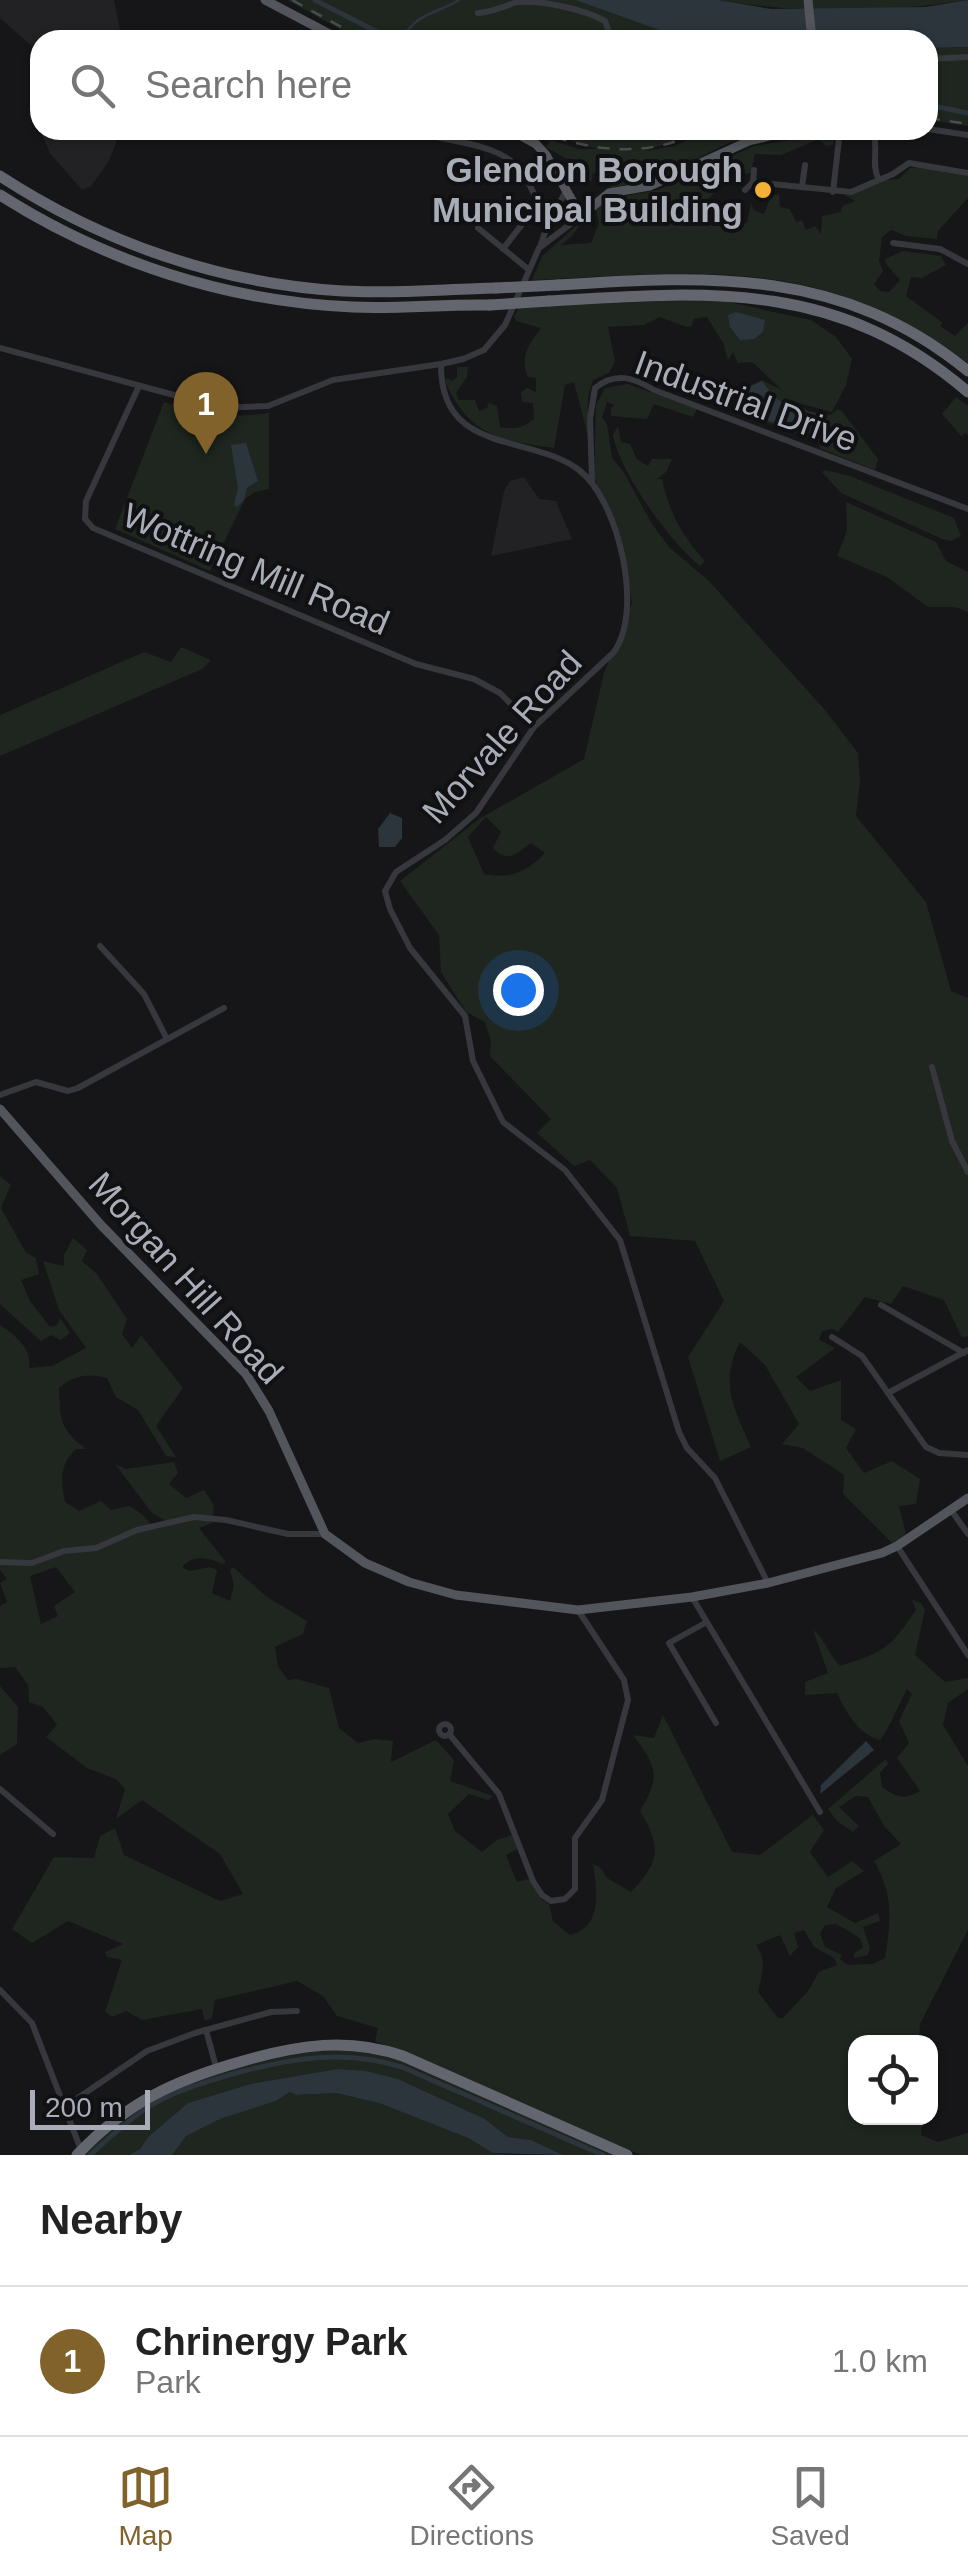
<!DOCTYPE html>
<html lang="en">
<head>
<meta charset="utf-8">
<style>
	:root { --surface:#fff; --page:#f2f2f2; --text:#222; --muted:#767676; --line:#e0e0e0; --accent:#80622a }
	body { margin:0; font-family:Helvetica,sans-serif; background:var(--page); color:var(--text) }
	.controls { position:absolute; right:30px; bottom:30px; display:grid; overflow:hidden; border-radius:20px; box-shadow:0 2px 8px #0004 }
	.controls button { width:90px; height:90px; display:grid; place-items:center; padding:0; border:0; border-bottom:2px solid var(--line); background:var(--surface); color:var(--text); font:50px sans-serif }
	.scale { position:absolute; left:30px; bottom:25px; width:120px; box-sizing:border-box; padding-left:10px; border:5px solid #a8adb8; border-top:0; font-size:28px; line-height:35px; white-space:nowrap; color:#a8adb8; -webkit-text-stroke:8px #111113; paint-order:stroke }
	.you { position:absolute; left:518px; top:990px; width:35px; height:35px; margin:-25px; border:8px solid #fff; border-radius:50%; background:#1a73e8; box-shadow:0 0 0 15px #1a73e833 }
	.badge { display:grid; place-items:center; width:65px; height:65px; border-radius:50%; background:var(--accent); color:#fff; font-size:32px; font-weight:700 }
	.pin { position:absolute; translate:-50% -82px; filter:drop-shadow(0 2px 5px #0008) }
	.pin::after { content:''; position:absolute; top:52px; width:35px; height:30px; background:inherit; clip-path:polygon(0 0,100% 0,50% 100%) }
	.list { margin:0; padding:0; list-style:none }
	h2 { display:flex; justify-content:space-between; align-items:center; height:130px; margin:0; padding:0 40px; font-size:42px }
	h2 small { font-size:32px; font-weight:400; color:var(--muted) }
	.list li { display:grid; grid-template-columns:65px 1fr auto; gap:30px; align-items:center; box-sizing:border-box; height:150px; padding:0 40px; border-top:2px solid var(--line) }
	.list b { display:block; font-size:38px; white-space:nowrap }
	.list p { margin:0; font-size:32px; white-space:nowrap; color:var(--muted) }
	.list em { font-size:32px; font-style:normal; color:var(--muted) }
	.icon { flex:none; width:55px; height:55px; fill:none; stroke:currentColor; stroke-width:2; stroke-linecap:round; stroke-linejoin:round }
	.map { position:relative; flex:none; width:968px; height:2155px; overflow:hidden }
	.search { position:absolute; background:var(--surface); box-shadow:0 2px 8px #0004; left:30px; right:30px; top:30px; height:110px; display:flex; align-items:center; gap:25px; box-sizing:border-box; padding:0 35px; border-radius:30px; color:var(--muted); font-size:38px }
	.sheet { height:280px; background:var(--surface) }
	nav { display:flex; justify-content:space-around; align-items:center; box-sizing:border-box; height:140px; border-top:2px solid var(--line); background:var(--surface); font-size:28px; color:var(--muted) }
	nav a { display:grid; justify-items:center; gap:5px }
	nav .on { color:var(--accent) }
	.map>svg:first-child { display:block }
	.built { fill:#222225 }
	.green { fill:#1e261f; fill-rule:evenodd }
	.water { fill:#2c353c }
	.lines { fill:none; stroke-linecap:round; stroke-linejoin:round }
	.stream { stroke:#2c353c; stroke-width:2.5 }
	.canal { stroke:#2c353c; stroke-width:5 }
	.minor { stroke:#37383d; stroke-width:6 }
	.major { stroke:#53555c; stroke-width:9 }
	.highway { stroke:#63666e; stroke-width:11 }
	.rail { stroke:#4a4c52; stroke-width:2.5; stroke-dasharray:12 10; stroke-linecap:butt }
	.highway-bridge { stroke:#63666e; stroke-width:11 }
	.poi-dot { fill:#f2b134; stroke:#111113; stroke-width:4 }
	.labels { text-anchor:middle; stroke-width:8; stroke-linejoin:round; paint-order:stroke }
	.poi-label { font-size:35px; font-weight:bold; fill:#a8adb8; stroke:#111113; text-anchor:end }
	.street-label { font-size:35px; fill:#a8adb8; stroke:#111113 }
</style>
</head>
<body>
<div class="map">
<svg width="968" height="2155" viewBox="0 0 968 2155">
	<rect width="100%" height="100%" fill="#161618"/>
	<g class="built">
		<polygon points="0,0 114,0 122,40 40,40 40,64 33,47 0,18"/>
		<polygon points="40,130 76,132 121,130 109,161 91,186 82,190 50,153"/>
		<polygon points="524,477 539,499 556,501 572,539 491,556 504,491 510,481"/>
	</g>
	<g class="green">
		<polygon points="287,0 575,0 687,40 360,40"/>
		<path d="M718 0H968C887 13 799 14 718 0Z"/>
		<polygon points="968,47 968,126 928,120 928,48"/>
		<polygon points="534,130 704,130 645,151 675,146 709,130 762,130 724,145 658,178 611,188 606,176 600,172 593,173 591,183 579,166 546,147 551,140 579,149 598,149"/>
		<path d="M835 133 833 145 826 146 819 139 781 155 755 154 751 173 724 176 722 185 708 199 725 212 723 221 732 228 740 220 744 224 747 222 751 203 754 210 764 214 771 196 779 194 780 207 790 209 796 222 802 220 806 230 815 226 821 234 822 216 841 212 842 206 855 201 845 195 883 180 899 179 910 168 923 167 968 175V198L938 231 937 239 906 236 891 230 882 237 879 261 883 271 874 284 880 291 889 292 900 280 886 264 885 259 903 251 941 256 946 265 922 278 911 277 906 296 943 323 940 326 955 336 968 323V363C821 254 702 272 532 280L542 256 584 219 572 236 561 245 591 243 599 223 596 210 600 204 607 207 609 199 658 190 754 146Z"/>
		<path d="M714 299 811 320 836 337 852 359 846 385 832 412 798 403 808 411 831 415 837 409 842 411 878 459 875 470 819 448 821 442 739 412 743 389 762 380 782 390 752 362 738 363 733 352 728 360 723 343 707 317 693 319 692 326 687 327 660 317 644 325 608 327 615 361 609 373 593 380 588 397V437L574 382 565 385 554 448C500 441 468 435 445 381L447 378 452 381 457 377V367H468L467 377 456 393 459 400H475L479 411 487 408 489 403 497 406 500 427C514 429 522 429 534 419L533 403 522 402 521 392 527 388 536 392V378L528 377C519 357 529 344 541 328L516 321 514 317 519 307Z"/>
		<path d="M628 384 697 409 693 417 654 404 647 419 611 416V408L615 405 607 402 602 417 607 424 612 458 623 471 652 524 669 547 709 581 825 710 858 753 860 781 856 816 926 902 951 991 968 998V1336L962 1338 944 1300 903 1286 891 1304 865 1297 838 1332 832 1329 822 1331 819 1340 835 1348 796 1377 810 1391 841 1380V1420L856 1429 846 1448 864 1473 892 1461 920 1479 916 1504 899 1506 906 1534 893 1544 843 1494 844 1475 803 1448 782 1444 799 1424 765 1365 740 1342C719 1382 734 1409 751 1447L720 1461 688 1357 724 1301 695 1241 630 1236 617 1188 590 1160 574 1166 537 1133 551 1119 490 1056 491 1041 485 1022 466 1012 441 972 439 935 400 881 479 819 584 759 604 673 632 603 625 557 594 477 596 405 605 388ZM486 817 501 832 493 848C507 864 518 853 531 843L545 853C526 872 511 879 484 874L468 837Z"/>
		<polygon points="956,397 968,406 968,435 964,433 962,437 942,414"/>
		<path d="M164 402C204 414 227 419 269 413V489L255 492 245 499 210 571 115 529Z"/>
		<path d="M618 426 621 442 630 444 637 459 648 466 652 459H672L666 472 657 479H662C669 512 682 536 705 561L700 566C670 542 620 473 613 435Z"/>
		<polygon points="825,470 850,476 954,518 961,536 951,541 942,539 841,493 822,472"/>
		<polygon points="846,502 936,542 946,561 968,572 968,612 955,607 928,607 887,577 837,556 847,531"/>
		<polygon points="181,647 211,660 202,669 0,756 0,715 144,652 171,662"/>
		<polygon points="0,1176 11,1185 1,1208 26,1253 36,1258 39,1274 21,1280 30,1301 50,1327 57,1325 60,1318 70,1333 61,1340 51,1335 41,1341 0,1304"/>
		<path d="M73 1238 87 1250 82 1261 97 1274 127 1319 122 1334 132 1348 141 1335 183 1388 156 1426 176 1457 166 1456 138 1410 116 1397 107 1378C89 1373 73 1375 59 1388 60 1420 60 1429 86 1449H76C59 1465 61 1481 65 1502L79 1511 101 1501 111 1510 130 1506 143 1515 155 1529 160 1528 165 1520 152 1513 115 1464 126 1469 174 1462 178 1473 169 1484 186 1498 204 1490 214 1505 212 1523 199 1528 226 1562 222 1564C208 1557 193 1555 182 1567L189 1571 210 1567 217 1570 212 1593 230 1601 234 1585 230 1570 233 1567 267 1597 307 1621 303 1634 275 1647 278 1666 288 1680 297 1679 329 1688 339 1728 358 1743 374 1739 393 1741 391 1762 436 1740 454 1760 450 1781 493 1796 488 1800 469 1794 448 1814 455 1831 482 1852 497 1840 512 1835 517 1849 506 1855 517 1882 529 1879 541 1899 549 1904 553 1921 570 1935C603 1927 597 1891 593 1864L601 1868 607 1878 631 1892C660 1861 662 1848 640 1811 661 1776 657 1767 633 1735L654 1738 663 1715 732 1852 760 1855 813 1815 824 1830 810 1852 828 1877 852 1861 864 1871 836 1888 827 1907 855 1923 878 1913 880 1921 863 1927 870 1947 868 1955 854 1958V1953L863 1948 860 1938 836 1924 825 1925 820 1933 825 1947 842 1955 840 1959 848 1965 872 1964 885 1958C891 1919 894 1896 874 1861L901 1844 884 1826 868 1797 856 1796 839 1807 859 1826 853 1832 837 1821 828 1809 886 1759 888 1764 880 1773 882 1787C897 1797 903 1801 920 1791L897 1758 909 1743 899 1721 912 1694 907 1689C897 1707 892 1724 880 1740 859 1735 846 1712 837 1693L805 1695V1682L828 1673 813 1630C824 1637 829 1655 840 1666 885 1652 890 1648 916 1610L912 1600 921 1603 925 1610 915 1655 945 1682 968 1678V1689L948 1703 943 1725 968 1766V1930L920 2024 919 2042H856V2118H923L921 2135 938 2142 968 2133V2155H641L375 2041 378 2028 337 2016 323 1996 297 1981 215 2000 212 2018 205 2021 202 2009 142 2020 126 2011 112 2017 105 2012 122 1960 107 1957 105 1952 123 1944 68 1921 32 1943 12 1929 54 1857 94 1858 100 1836 115 1828 124 1855 220 1901 243 1894 220 1854 142 1800 116 1819 125 1789 116 1779 87 1768 46 1737 57 1725 43 1707 29 1702 28 1685 15 1667 0 1668V1606L7 1602 0 1583 7 1579 0 1570V1325C16 1336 32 1348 29 1368L52 1366 86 1348 59 1310 43 1261 64 1266V1255ZM56 1567 75 1592 54 1606 58 1616 41 1624 30 1576ZM804 1930 814 1947 834 1958 837 1965 819 1972 808 1991 783 2018H778L758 1992C762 1975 767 1959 756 1945L780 1935 790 1956 798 1947 794 1933Z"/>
		<polygon points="0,1686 18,1707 17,1744 0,1755"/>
		<polygon points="357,2048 404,2060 618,2155 563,2155 531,2140 508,2137 485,2119 398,2079 337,2069 250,2084 188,2103 148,2137 140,2149 129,2155 83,2155 127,2116 166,2090 280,2054"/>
		<polygon points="290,2092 296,2095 336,2093 379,2103 468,2138 493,2153 513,2155 172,2155 185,2136 220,2119 276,2101"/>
	</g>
	<g class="water">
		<polygon points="575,0 718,0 771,9 925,7 968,0 968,47 928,48 928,40 687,40"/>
		<polygon points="736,312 765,320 763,332 754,339 740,340 730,327 728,315"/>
		<path d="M762 381C785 414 795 405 827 418L828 421 821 437 740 412 737 405 741 391Z"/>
		<polygon points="246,443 258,481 247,488 244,500 237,507 234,505 238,488 231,445"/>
		<polygon points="390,813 402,818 402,838 395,847 379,847 378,829"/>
		<polygon points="866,1741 874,1750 820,1794 821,1785"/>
		<polygon points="337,2069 366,2071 398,2079 485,2119 508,2137 531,2140 563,2155 493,2153 468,2138 379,2103 336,2093 296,2095 290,2092 276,2101 220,2119 186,2136 172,2155 129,2155 140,2149 148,2137 188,2103 250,2084"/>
	</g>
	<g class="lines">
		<g class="stream">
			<path d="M406 33C419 13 440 12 459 0"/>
			<polyline points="402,40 404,38"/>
		</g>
		<g class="canal">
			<polyline points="315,0 393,40"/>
			<polyline points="928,105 968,113"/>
			<polyline points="596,130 611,135 668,134 675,130"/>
			<path d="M90 2155C109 2138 128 2120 150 2106 176 2090 206 2082 236 2073 293 2058 344 2049 402 2067L603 2155"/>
		</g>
		<g class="minor">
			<path d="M478 13C494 12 502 7 517 2 542 0 583 9 605 21L612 40"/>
			<polyline points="928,59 968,57"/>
			<polyline points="928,129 968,135"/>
			<path d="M410 130C443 143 499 140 522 172 533 187 538 207 548 223"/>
			<path d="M873 130C879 149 871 163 878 178"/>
			<polyline points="753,182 851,192 893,174 909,163 968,173"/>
			<polyline points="802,187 805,165"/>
			<polyline points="745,190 753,182 754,170"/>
			<polyline points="833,192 840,130"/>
			<polyline points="478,228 528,269"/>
			<polyline points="893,243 940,249 968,264"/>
			<polyline points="540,247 548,223 565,193"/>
			<polyline points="503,249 537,205"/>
			<polyline points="0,348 222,408 268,406 333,380 441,364 463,359 484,350 505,325 539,248 581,216"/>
			<path d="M441 364C440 456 530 433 579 470 618 499 645 612 613 653L534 727 476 813 445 840 396 872 385 891 390 909 410 948 465 1016 473 1061 503 1122 565 1170 620 1240 679 1432 687 1448 715 1478 768 1583"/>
			<polyline points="139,386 86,501 85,519 93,528 416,664 474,679 500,693 534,727"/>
			<path d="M592 480 590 419 595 388C616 371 634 378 654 390L968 509"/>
			<polyline points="100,946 144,994 167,1039"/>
			<polyline points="932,1067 952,1141 968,1172"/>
			<polyline points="0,1095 36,1082 68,1091 78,1088 224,1008"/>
			<polyline points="881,1305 964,1353"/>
			<polyline points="832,1337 862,1356 926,1447 939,1453 968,1455"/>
			<polyline points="888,1393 968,1350"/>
			<polyline points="951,1510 968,1534"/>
			<polyline points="897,1546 968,1655"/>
			<polyline points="0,1562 32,1563 64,1551 96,1548 137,1530 194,1517 226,1520 288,1534 325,1534"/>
			<polyline points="692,1597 820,1812"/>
			<polyline points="705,1623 669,1643 716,1723"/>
			<circle cx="445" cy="1730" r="6"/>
			<polyline points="449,1734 499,1794 533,1881 542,1895 551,1901 565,1899 575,1889 575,1838 602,1800 628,1700 624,1680 578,1610"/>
			<polyline points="0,1789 53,1834"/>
			<polyline points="0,1990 32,2023 81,2150"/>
			<polyline points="206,2030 216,2067"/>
			<polyline points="66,2106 147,2051 195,2033 271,2012 297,2011"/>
		</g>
		<g class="major">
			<polyline points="265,0 341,40"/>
			<polyline points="808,0 812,40"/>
			<polyline points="510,130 536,144 546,155 581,216 609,193 650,186 749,141 777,134 819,130"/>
			<polyline points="0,1109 101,1225 246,1374 269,1411 325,1534 365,1563 409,1582 456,1595 578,1610 692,1597 768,1583 882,1553 897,1546 968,1498"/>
		</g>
		<g class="highway">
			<path d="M0 176C103 243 221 284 343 291 394 294 445 289 496 288"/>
			<path d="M0 195C105 262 228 302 353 307 399 309 445 304 490 305"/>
			<path d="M558 285C710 275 842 268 968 371"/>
			<path d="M549 301C710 291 837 280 968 392"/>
			<path d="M77 2155C127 2102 175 2080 243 2061 298 2045 348 2037 403 2056L627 2155"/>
		</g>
		<g class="rail">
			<polyline points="292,0 365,40"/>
			<polyline points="928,118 968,124"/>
			<path d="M534 130C593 152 646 159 704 130"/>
		</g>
		<g class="highway-bridge">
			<polyline points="496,288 558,285"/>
			<polyline points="490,305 549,301"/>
		</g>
	</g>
	<circle class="poi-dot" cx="763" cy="190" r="10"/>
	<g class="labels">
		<g class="poi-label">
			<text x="743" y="182">Glendon Borough<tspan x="743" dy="40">Municipal Building</tspan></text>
		</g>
		<g class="street-label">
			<text transform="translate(746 401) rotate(20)" y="12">Industrial Drive</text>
			<text transform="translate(256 569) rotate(23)" y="12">Wottring Mill Road</text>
			<text transform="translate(502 737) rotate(-48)" y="12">Morvale Road</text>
			<text transform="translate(186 1278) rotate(48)" y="12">Morgan Hill Road</text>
		</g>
	</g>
</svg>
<div class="controls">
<button><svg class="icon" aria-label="locate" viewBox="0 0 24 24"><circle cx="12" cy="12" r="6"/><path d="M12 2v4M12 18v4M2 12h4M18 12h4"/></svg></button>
</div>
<div class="scale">200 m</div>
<div class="you"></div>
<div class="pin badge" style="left:206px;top:454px">1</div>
<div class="search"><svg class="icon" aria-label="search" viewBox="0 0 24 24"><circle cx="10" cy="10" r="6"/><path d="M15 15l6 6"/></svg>Search here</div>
</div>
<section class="sheet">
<h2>Nearby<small></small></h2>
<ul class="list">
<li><span class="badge">1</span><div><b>Chrinergy Park</b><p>Park</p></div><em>1.0 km</em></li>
</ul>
</section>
<nav>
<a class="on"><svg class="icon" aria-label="map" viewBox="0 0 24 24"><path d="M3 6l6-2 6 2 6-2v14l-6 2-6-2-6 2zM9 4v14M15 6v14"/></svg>Map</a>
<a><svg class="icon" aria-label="directions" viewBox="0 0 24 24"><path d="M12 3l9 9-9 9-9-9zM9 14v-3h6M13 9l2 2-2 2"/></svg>Directions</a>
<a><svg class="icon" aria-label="saved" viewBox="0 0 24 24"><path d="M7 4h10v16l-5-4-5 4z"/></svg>Saved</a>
</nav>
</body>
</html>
